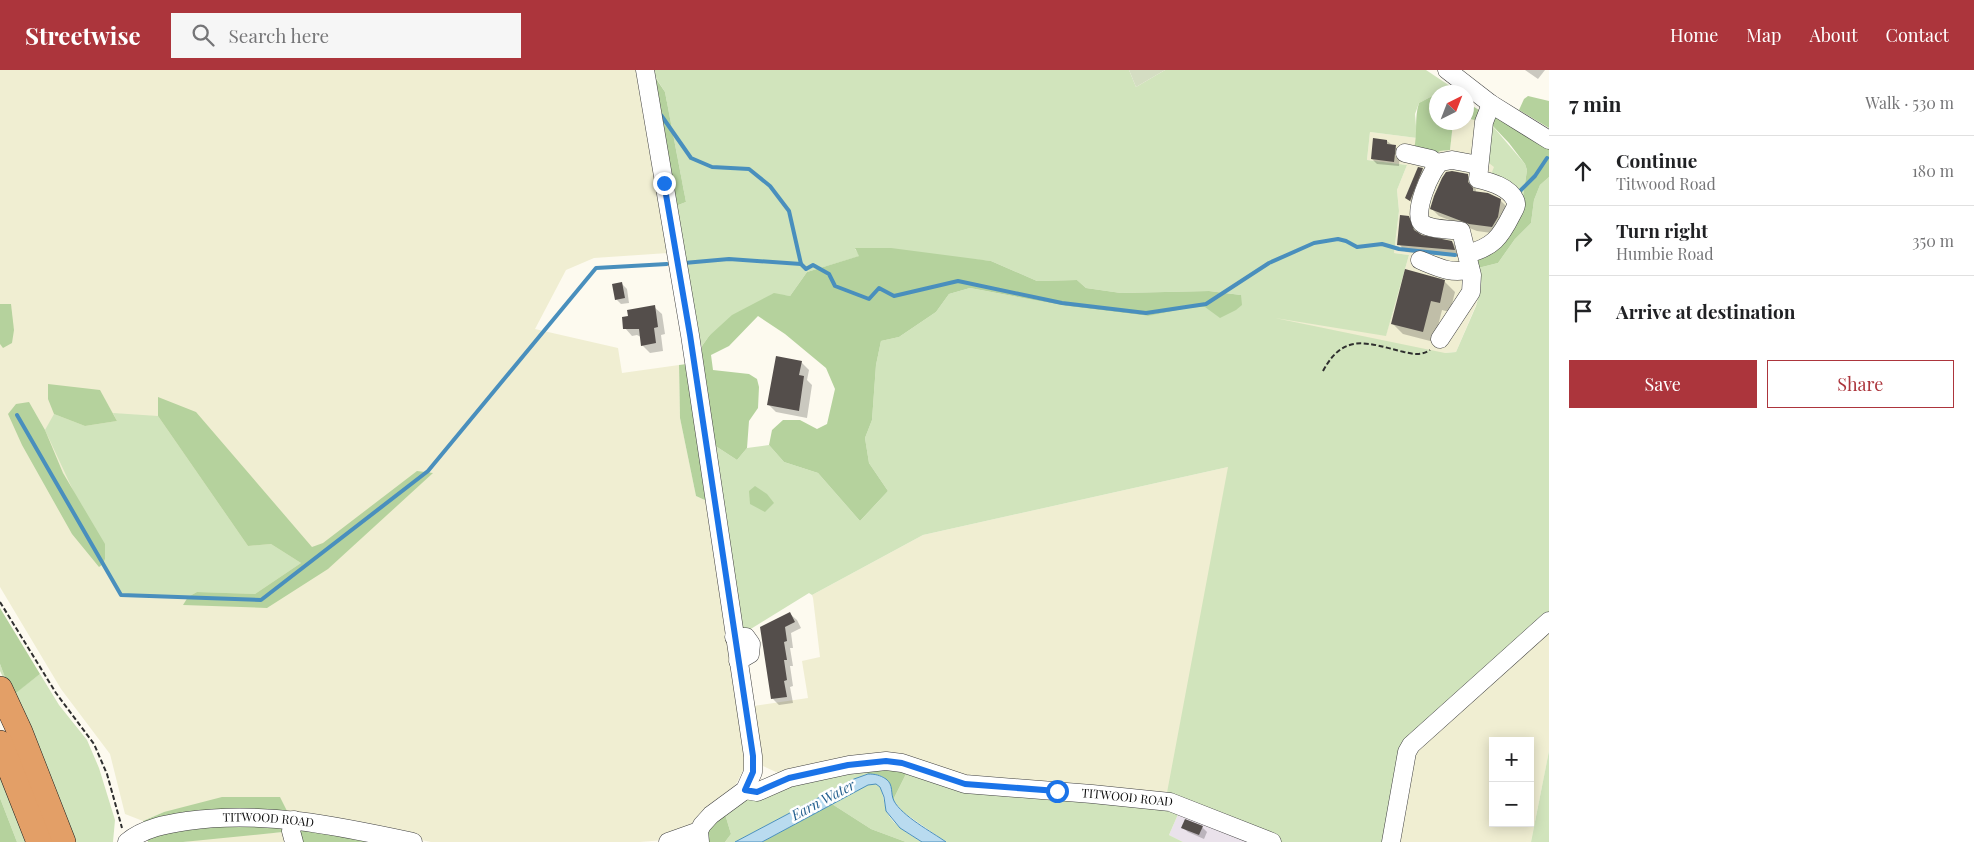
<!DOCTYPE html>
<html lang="en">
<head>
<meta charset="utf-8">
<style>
	:root { --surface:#fff; --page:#f6f6f6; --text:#202124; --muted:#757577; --line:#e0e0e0; --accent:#ac353c }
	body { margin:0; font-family:"Playfair Display",serif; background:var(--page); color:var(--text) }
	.controls { position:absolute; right:15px; bottom:15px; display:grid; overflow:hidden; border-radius:0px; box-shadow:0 2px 12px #0003 }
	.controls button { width:45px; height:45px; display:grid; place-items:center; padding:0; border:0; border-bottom:1px solid var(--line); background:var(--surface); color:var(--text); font:25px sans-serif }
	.compass { position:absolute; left:1429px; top:15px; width:45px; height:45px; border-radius:50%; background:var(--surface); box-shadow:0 2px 12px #0003; rotate:42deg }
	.stop { position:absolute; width:15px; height:15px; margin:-11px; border:4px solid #1a73e8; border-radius:50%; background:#fff }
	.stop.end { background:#1a73e8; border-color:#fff; box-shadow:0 1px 5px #0008 }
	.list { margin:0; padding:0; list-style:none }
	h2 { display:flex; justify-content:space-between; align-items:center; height:65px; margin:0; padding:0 20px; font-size:21px }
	h2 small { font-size:16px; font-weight:400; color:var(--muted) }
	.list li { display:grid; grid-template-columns:32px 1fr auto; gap:15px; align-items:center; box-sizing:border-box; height:70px; padding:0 20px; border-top:1px solid var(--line) }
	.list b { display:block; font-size:19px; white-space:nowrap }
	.list p { margin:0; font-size:16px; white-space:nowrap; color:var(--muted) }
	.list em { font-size:16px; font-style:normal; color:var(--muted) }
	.actions { display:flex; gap:10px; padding:15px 20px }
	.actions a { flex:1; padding:11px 0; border:1px solid var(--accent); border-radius:0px; text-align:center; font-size:18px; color:var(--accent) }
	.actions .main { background:var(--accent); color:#fff }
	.icon { flex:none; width:28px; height:28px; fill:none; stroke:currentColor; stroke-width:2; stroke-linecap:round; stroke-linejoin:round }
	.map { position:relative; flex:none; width:1549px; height:772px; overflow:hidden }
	header { display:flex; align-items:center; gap:30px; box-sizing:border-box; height:70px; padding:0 25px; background:var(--accent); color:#fff }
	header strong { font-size:24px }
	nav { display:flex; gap:28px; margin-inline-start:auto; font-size:18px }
	.search { width:350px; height:45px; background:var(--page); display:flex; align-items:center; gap:12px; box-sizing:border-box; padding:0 18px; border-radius:0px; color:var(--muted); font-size:19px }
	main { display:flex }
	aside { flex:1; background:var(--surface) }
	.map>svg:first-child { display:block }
	.industrial { fill:#eae2eb }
	.farmland { fill:#f0eed2; fill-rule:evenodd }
	.green { fill:#d1e4bc }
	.forest { fill:#b5d29d }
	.cemetery { fill:#d4ddc2 }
	.water { fill:#b9dbef; stroke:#498fbd }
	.shadow { fill:#0003 }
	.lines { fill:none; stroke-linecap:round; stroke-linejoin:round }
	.stream { stroke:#498fbd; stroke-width:4 }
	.building { fill:#544e4b }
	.minor-casing { stroke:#404040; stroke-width:19 }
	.highway-casing { stroke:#1e1e1e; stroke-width:26 }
	.path { stroke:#2f2f2f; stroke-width:2; stroke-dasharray:5 2.5; stroke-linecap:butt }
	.minor { stroke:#fff; stroke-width:18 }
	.highway { stroke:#e39f67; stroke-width:25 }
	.route { stroke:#1a73e8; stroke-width:6 }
	.labels { text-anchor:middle; stroke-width:5; stroke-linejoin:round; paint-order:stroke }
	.street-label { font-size:12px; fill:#0d0d0d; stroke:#fff }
	.water-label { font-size:14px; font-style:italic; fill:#256190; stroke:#fff }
</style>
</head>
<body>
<header>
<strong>Streetwise</strong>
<div class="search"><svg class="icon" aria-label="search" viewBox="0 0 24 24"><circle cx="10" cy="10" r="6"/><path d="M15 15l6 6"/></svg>Search here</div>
<nav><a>Home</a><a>Map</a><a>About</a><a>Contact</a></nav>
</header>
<main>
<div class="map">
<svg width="1549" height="772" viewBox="0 0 1549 772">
	<rect width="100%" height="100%" fill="#fdfaef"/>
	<polygon class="industrial" points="1179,742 1252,772 1183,772 1169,765"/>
	<g class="farmland">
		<polygon points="0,0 638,0 668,183 594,188 566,200 535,259 618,278 622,303 679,295 680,348 696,426 709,432 745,673 745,697 735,716 714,735 694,757 664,770 640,772 431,772 288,743 164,742 143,751 125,744 110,684 61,619 0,517"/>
		<polygon points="1467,48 1490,53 1494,97 1523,127 1477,187 1481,218 1476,235 1456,282 1445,283 1407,669 1385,772 1143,725 811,697 778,703 763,696 753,636 808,628 802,591 820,587 813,528 812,525 923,465 1228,397 1255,244 1386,265 1409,185 1394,183 1399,141 1397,120 1407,95 1367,90 1370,62 1417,68 1440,81 1450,80 1453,53 1466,52"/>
		<path d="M1549 562V681L1531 772H1397L1411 686ZM1493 671H1530V753H1493Z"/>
		<polygon points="283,762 288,772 183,772 219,767"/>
	</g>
	<g class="green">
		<polygon points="651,0 1129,0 1136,17 1165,0 1426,0 1459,22 1444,21 1436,22 1436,24 1419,33 1415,44 1417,68 1370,62 1367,90 1407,95 1397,120 1399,141 1394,183 1409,185 1386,266 1275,248 1445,283 1456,282 1476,236 1481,218 1478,198 1498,193 1515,169 1531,153 1534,130 1540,115 1549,107 1549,544 1407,669 1404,669 1386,772 1280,772 1166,728 1228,397 923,465 812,525 809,523 741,565 711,373 737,390 747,378 769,375 784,392 818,403 860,451 888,421 869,393 865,368 872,350 876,295 881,271 899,267 936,242 949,224 970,218 1066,236 1147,246 1190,238 1205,237 1241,225 1209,221 1121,223 1086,218 1077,210 1037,211 991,191 855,179 860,186 807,202 790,226 773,224 755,234 709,266 702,276 694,269 673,137 686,132 665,22"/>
		<polygon points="1490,53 1525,94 1527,100 1523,127 1490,107 1494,97 1485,90"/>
		<polygon points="113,343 158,346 248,476 271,474 301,493 255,524 197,522 188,527 121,525 103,494 105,489 45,360 54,344 85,356 117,351"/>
		<polygon points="0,594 12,625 40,604 59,635 87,670 99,698 115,750 113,772 69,772 43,689 0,601"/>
		<polygon points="1549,681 1549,772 1531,772"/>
		<polygon points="865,698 868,704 854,709 735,772 725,772 731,764 725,744 759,722"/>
		<polygon points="0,699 27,772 17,772 0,728"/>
		<polygon points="907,702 1179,742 1169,765 1183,772 946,772 903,742 893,730"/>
		<path d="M868 714H876L880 717C883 724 884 732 886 740 892 755 909 764 922 772H906L871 759 832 734Z"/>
	</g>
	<g class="forest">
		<polygon points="651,1 665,22 686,132 673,137"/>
		<path d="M1436 24V52L1453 53 1450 80 1440 81 1434 85 1414 79C1418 63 1414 48 1419 33Z"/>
		<polygon points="1528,26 1549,31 1549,58 1519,40 1524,29"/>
		<polygon points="1466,32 1479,40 1478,51 1467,48"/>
		<polygon points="1496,47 1549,79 1549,107 1540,115 1534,130 1531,153 1515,169 1498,193 1478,198 1477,187 1523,127 1527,100 1525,94 1509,73 1490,53"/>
		<polygon points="855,178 891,178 991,191 1037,211 1077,210 1086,218 1121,223 1209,221 1241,225 1242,235 1236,240 1220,248 1205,237 1190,238 1148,246 1066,236 970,218 949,224 936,242 899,267 881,271 876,295 872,350 865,368 869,393 888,421 860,451 818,403 784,392 769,375 772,360 783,350 800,350 817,359 827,354 835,319 826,298 785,264 758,246 729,276 711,285 713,300 749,304 757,309 759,317 758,338 749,351 747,378 737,390 711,373 700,301 702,276 709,266 732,245 774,223 790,226 807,202 859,186"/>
		<polygon points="0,234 11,234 14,260 12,273 3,278 0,274"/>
		<polygon points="687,294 709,432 696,426 680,348 679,295"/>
		<polygon points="48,314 100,320 117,351 85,356 54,344 48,329"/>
		<polygon points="158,327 196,342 312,477 323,473 417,401 433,403 328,499 267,538 183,535 188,527 197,522 255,524 301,493 271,474 248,476 158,346"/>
		<polygon points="29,332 45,360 63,403 105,474 105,489 103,494 99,497 72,464 22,375 8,344 16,334"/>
		<polygon points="755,416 767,424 774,433 765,442 750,434 749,421"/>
		<polygon points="0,538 40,604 12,626 0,594"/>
		<path d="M865 698 907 702 893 730C891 711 887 704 868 704Z"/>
		<polygon points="222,727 280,727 288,743 283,762 183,772 148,772 143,751 164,742"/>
		<polygon points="0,728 17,772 0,772"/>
		<polygon points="832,734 871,759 906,772 762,772"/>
		<path d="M725 744 731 764 725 772H706C706 757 714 752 725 744Z"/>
		<polygon points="299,755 379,772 299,772"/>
	</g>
	<polygon class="cemetery" points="1129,0 1165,0 1136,17"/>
	<path class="water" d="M868 704C875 704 880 705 886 709 894 715 890 723 894 731 902 746 932 762 946 772H922L900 758 886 741 884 727 880 717 876 714 868 715 762 772H735L854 709Z"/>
	<g class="shadow">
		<polygon points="1525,0 1545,0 1538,9"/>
		<polygon points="1387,71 1400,81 1399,96 1377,94 1372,89"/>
		<polygon points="1422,99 1427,104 1415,135 1406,128"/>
		<polygon points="1467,105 1475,112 1476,122 1500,130 1508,138 1499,164 1477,161 1439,146 1432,139"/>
		<polygon points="1408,147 1416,155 1420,166 1452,172 1460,180 1462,187 1406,182 1399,174"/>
		<polygon points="1444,211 1455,222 1450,242 1442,240 1434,272 1403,264 1392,253"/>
		<polygon points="622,214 627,219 629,233 621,234 616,229"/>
		<polygon points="654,237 662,244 665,264 661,265 663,281 650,283 642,275 641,267 637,265 632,266 625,258"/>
		<polygon points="801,292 809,300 807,310 812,315 807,348 776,342 769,335"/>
		<polygon points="790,544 797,550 801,558 791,563 793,578 790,578 793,596 790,596 793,616 790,617 793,633 779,635 773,629 762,558"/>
		<polygon points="1202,757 1207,762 1204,769 1188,762 1183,758"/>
	</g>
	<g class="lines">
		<g class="stream">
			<polyline points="661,45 691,88 712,97 749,99 770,116 789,141 801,194 806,199 813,195 829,204 835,216 869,229 879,218 894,226 958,211 1062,233 1146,243 1206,234 1269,193 1314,173 1338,169 1346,171 1357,177 1382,174 1399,179 1455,185"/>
			<polyline points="1518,123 1535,106 1547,88"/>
			<polyline points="684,193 729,189 801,194"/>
			<polyline points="17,345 121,525 261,530 428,401 596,198 667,194"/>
		</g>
	</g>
	<g class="building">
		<polygon points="1373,68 1387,70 1387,74 1396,75 1394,92 1371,89"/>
		<polygon points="1418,97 1423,98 1410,131 1405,128"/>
		<polygon points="1452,101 1468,104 1468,112 1473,118 1473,121 1488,123 1501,129 1498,147 1492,157 1469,154 1430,139 1434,126 1442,108 1446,102"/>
		<polygon points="1400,145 1409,146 1414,160 1422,165 1452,171 1455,180 1397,175"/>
		<polygon points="1405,199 1445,210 1440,233 1431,231 1423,262 1391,254"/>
		<polygon points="622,212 625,228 615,230 612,214"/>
		<polygon points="655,235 658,257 654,258 656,273 641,276 639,259 623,259 622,247 628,246 627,240"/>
		<polygon points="776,286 802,291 799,305 804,306 799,341 767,335"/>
		<polygon points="790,542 795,552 785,557 787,571 784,572 787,590 784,590 787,610 784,611 787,627 771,629 760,557"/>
		<polygon points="1185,749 1203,756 1199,765 1181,758"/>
	</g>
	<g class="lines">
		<defs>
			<g id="minor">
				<polyline points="645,0 690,265 753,686 753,702 745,720 711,745 702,755 699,761 700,772"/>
				<polyline points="1447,0 1491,34 1549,70"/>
				<polyline points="1405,83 1431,89 1438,94"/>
				<path d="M1467 184C1493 177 1500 168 1512 144 1514 140 1518 135 1515 130 1509 117 1491 112 1478 109L1484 52 1491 34"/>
				<path d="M1420 190C1437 197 1453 205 1470 199"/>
				<path d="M1440 269 1471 222 1472 205 1461 161C1450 159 1432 160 1423 154 1411 146 1431 98 1441 92L1452 90 1479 95"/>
				<polyline points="734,567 746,567 751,574 750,584 738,591"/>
				<path id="s1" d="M745 720 757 722 789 708 849 695 886 691 902 693 965 714 1092 724 1170 732 1272 772"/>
				<path id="s2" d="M127 772C144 758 166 754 187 751 264 740 338 756 413 772"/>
				<polyline points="294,772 291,761 294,750"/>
				<polyline points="668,772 699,761"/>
				<polyline points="1391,772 1407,682 1411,675 1549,551"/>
			</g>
			<g id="highway">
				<polyline points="0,619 20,662 63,772"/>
				<polyline points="0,673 39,772"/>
			</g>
		</defs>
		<use href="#minor" class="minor-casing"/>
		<use href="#highway" class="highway-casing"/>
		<g class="path">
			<path d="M1323 301C1344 262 1367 273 1404 282 1413 284 1421 286 1430 280"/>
			<polyline points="0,532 56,623 94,674 107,704 122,758"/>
		</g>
		<use href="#minor" class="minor"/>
		<use href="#highway" class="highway"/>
	</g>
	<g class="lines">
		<polyline class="route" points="664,113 690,265 753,686 753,702 745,720 757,722 789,708 848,695 886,691 902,693 965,714 1057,721"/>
	</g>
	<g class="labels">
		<g class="street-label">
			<text dy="4" stroke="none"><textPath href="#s1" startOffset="391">TITWOOD ROAD</textPath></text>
			<text dy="4" stroke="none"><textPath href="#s2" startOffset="146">TITWOOD ROAD</textPath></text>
		</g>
		<g class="water-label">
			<text transform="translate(823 730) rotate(-28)" y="5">Earn Water</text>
		</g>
	</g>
</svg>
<div class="controls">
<button>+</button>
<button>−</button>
</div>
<svg class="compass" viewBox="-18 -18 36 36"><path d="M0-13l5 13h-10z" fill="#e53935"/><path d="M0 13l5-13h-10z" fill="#757577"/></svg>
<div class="stop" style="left:1057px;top:721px"></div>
<div class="stop end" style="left:664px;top:113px"></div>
</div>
<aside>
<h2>7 min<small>Walk · 530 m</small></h2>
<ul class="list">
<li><svg class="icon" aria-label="ahead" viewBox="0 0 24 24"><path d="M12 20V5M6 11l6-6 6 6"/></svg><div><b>Continue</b><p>Titwood Road</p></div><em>180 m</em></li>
<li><svg class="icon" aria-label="right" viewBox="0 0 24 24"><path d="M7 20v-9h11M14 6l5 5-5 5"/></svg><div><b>Turn right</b><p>Humbie Road</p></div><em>350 m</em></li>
<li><svg class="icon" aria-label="arrive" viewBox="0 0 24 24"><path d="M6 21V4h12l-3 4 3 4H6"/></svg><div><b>Arrive at destination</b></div></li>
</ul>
<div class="actions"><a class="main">Save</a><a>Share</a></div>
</aside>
</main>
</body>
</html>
